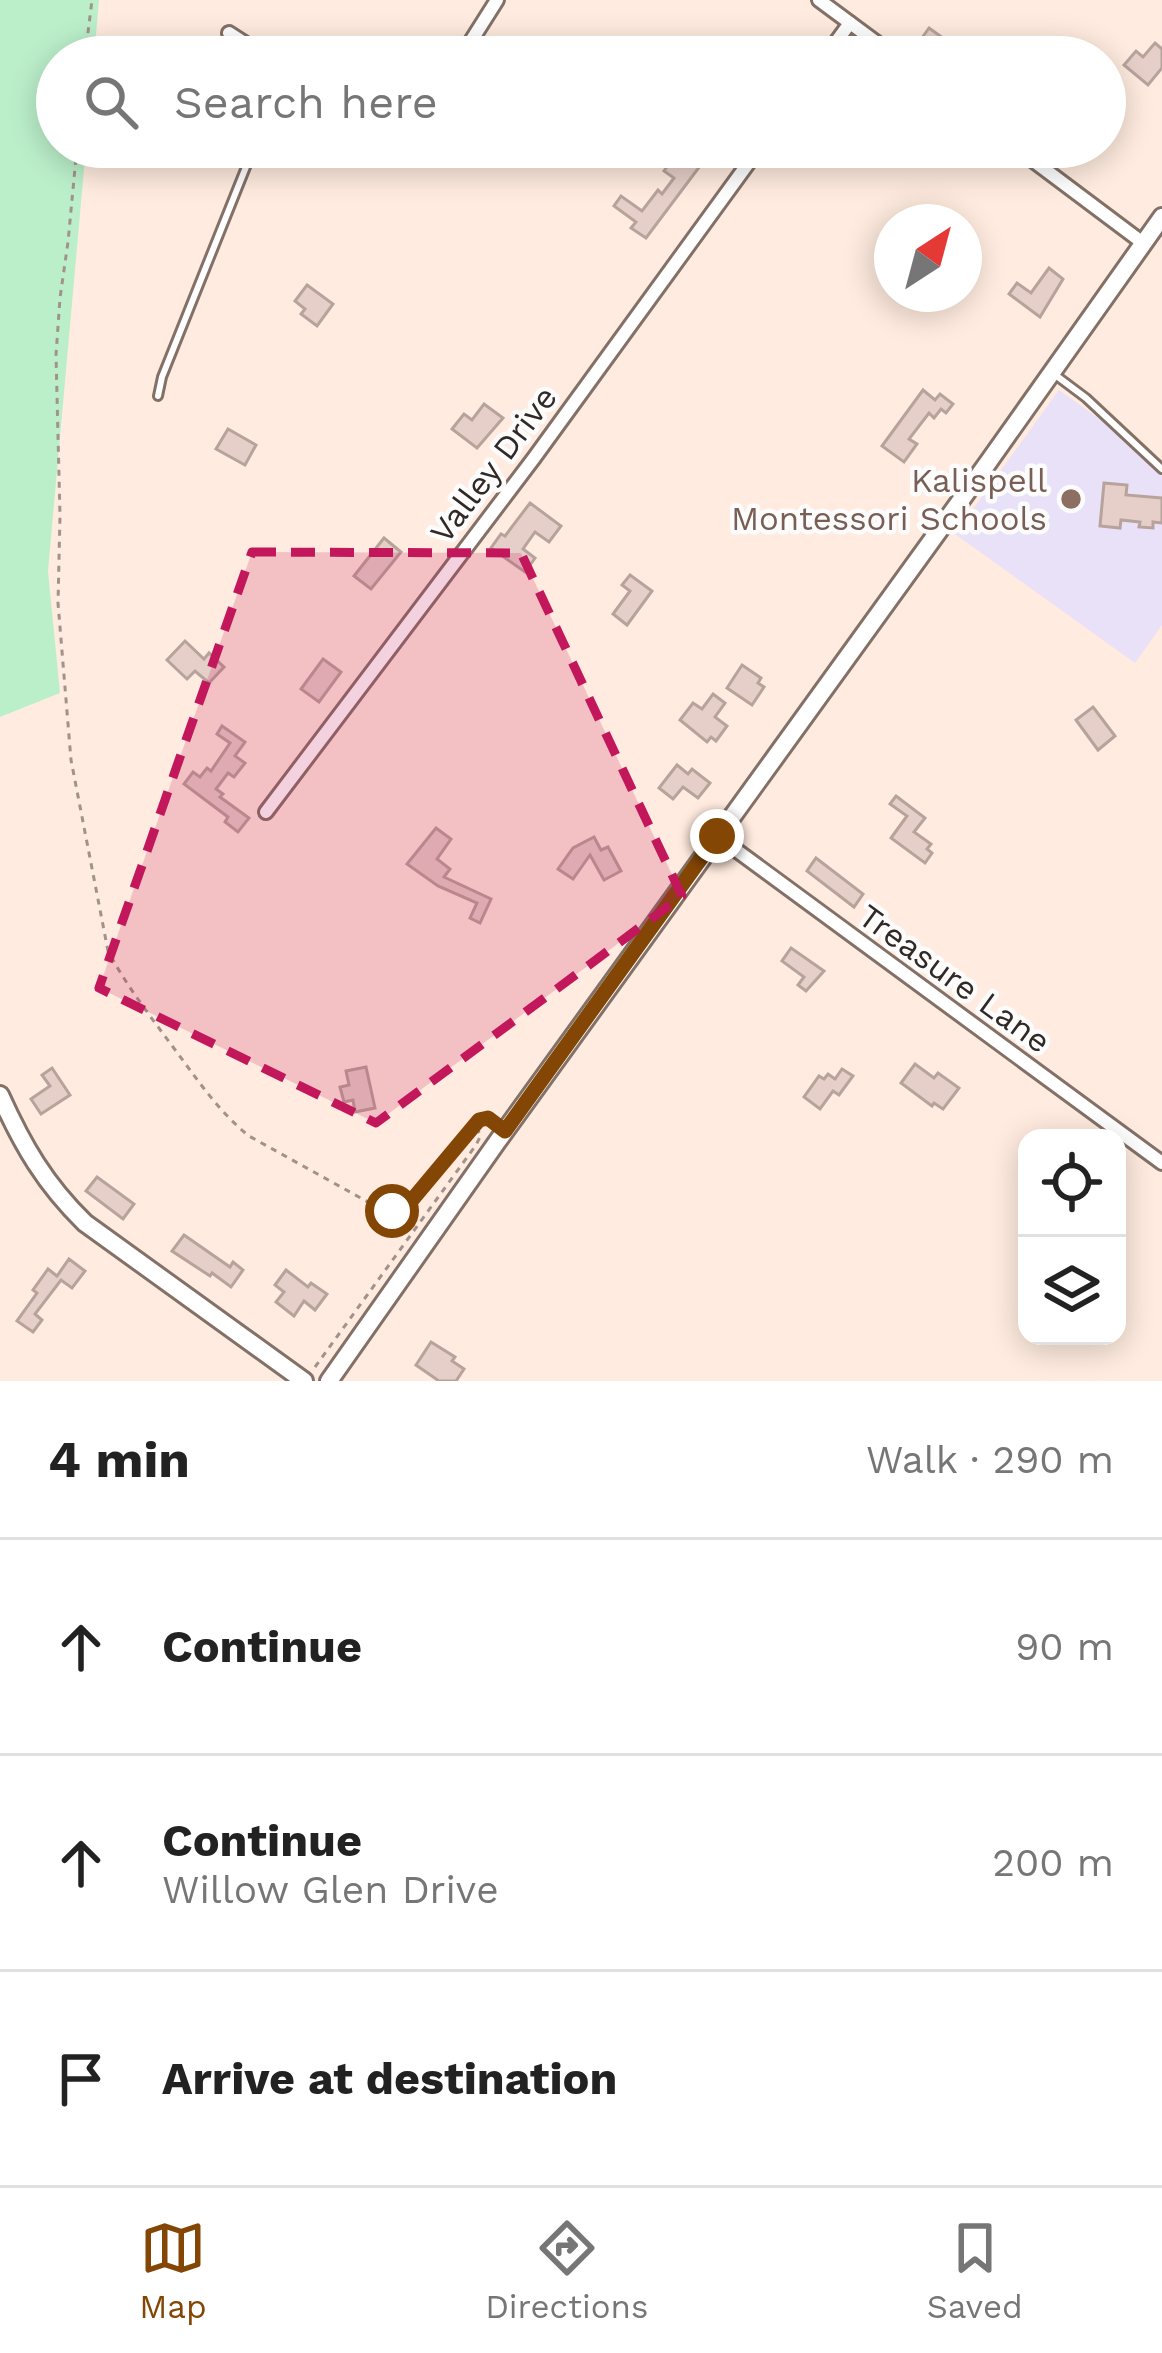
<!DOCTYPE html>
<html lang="en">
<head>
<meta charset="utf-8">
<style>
	:root { --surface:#fff; --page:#f2f2f2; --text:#222; --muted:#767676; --line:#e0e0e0; --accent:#834605 }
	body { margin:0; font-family:"Work Sans",sans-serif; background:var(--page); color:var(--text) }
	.controls { position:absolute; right:36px; bottom:36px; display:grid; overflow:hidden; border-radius:24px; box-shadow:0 6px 30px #0003 }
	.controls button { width:108px; height:108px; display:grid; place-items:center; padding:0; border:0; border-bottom:3px solid var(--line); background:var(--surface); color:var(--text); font:60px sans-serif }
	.compass { position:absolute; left:874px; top:204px; width:108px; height:108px; border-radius:50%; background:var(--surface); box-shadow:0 6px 30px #0003; rotate:36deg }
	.stop { position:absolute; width:36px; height:36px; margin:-27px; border:9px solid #834605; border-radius:50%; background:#fff }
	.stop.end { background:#834605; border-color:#fff; box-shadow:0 3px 12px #0008 }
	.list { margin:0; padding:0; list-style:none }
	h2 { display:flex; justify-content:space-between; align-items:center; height:156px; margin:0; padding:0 48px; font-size:51px }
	h2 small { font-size:39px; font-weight:400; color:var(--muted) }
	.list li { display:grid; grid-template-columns:78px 1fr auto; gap:36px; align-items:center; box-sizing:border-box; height:216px; padding:0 48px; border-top:3px solid var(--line) }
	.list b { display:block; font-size:45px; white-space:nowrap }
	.list p { margin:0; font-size:39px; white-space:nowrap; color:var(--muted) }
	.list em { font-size:39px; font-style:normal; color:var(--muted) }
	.icon { flex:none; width:66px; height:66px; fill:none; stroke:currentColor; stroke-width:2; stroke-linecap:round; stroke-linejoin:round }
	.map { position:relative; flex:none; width:1162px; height:1381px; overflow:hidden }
	.search { position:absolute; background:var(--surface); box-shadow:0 6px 30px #0003; left:36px; right:36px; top:36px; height:132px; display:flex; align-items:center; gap:30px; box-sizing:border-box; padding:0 42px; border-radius:66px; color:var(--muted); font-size:45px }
	.sheet { height:804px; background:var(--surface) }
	nav { display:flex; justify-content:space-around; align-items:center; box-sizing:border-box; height:168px; border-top:3px solid var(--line); background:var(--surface); font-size:33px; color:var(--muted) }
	nav a { display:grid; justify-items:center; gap:6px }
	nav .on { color:var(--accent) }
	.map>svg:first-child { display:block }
	.education { fill:#e8e1f7 }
	.green { fill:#bbefca }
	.building { fill:#e6cfc8; stroke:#b8a39c; stroke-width:3 }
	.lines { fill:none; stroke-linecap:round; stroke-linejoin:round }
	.lane-casing { stroke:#837167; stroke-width:12 }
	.street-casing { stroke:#837167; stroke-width:18 }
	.secondary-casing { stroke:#837167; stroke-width:22 }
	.path { stroke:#a1938b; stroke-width:3; stroke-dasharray:6 6; stroke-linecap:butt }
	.lane { stroke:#fff; stroke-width:6 }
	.street { stroke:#fff; stroke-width:12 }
	.secondary { stroke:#fff; stroke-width:16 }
	.route { stroke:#834605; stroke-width:15 }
	.marked { fill:#c2185b; fill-opacity:0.2; stroke:#c2185b; stroke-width:9; stroke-dasharray:24 15; stroke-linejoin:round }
	.education-dot { fill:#8d6e63; stroke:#fcfcfc; stroke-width:4.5 }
	.labels { text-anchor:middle; stroke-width:9; stroke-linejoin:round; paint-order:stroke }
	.street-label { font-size:33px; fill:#302925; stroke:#fcfcfc }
	.education-label { font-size:33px; fill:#785e54; stroke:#fcfcfc; text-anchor:end }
</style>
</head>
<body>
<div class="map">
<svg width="1162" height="1381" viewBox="0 0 1162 1381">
	<rect width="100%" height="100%" fill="#ffebdf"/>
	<polygon class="education" points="1059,390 1162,464 1162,625 1135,663 955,534"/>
	<polygon class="green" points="0,0 99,0 94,57 57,57 57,147 86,147 48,571 60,693 0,717"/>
	<g class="building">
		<polygon points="929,28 961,51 956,57 919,57 912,52"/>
		<polygon points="1155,43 1162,49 1162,68 1148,85 1124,65 1136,51 1143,57"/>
		<polygon points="681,147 691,147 706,158 646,238 631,228 636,222 614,206 621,196 642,211 658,190 662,194 674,178 664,171"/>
		<polygon points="1049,268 1063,279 1040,317 1009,294 1017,283 1031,293"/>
		<polygon points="307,285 333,304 317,326 301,314 305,309 295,301"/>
		<polygon points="923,390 935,400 940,394 953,404 946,413 941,409 934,418 929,413 909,439 917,444 904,462 882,446"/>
		<polygon points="484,404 503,418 477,448 452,429 464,414 472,420"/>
		<polygon points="228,429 256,445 245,465 216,449"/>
		<polygon points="1104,483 1127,485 1126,495 1162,498 1162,523 1153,522 1153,528 1139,527 1140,522 1121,520 1120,528 1100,526"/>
		<polygon points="530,503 561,526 549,542 535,532 523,549 535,558 525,572 491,548 501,534 505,536"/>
		<polygon points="384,538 401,552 371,589 354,576"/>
		<polygon points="630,575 652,591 627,625 613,614 630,591 622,585"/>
		<polygon points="185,641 204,659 209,653 224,667 209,683 195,671 187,679 167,660"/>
		<polygon points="323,659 341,672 319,702 301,689"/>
		<polygon points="742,665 761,678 758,683 764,687 752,705 727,688"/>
		<polygon points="713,694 725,703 715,717 727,726 716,741 711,737 707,742 680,720 693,703 702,709"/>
		<polygon points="1093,707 1115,736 1098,750 1076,720"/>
		<polygon points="222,726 245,742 235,756 245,763 234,777 228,773 216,789 223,794 220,797 249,818 238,832 225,822 228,817 184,784 193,772 200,777 207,768 211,771 230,743 217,734"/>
		<polygon points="677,765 688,774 692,769 710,783 698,798 683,787 673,799 659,788"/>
		<polygon points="896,796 925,818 914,832 931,844 927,849 932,853 925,863 891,838 907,816 890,804"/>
		<polygon points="436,828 451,839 437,859 450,869 444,877 491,899 480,923 470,918 477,903 438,886 407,864"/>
		<polygon points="594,837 601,850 608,847 621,871 604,880 590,855 573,879 558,869 573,848"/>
		<polygon points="816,858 863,894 854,907 807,871"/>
		<polygon points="791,948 824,971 806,991 798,985 804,977 782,961"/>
		<polygon points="915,1064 934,1078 938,1073 959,1088 943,1109 934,1103 932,1106 901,1083"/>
		<polygon points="366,1067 375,1108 355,1112 353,1100 344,1102 340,1087 349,1085 346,1071"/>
		<polygon points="52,1068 70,1095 41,1114 31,1099 50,1086 42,1075"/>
		<polygon points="842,1069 853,1076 839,1095 833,1091 820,1109 804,1097 819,1076 824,1079 828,1074 835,1079"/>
		<polygon points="97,1177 134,1204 123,1219 86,1191"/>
		<polygon points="184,1235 230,1267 233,1262 243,1270 231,1287 212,1273 210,1276 172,1251"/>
		<polygon points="69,1259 85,1271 72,1288 61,1280 35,1314 42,1320 33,1332 17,1321 37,1293 33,1290 48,1269 57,1276"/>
		<polygon points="286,1270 308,1287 311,1283 327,1294 315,1310 304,1301 294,1316 276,1302 284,1292 275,1285"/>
		<polygon points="431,1342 455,1357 452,1361 464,1369 456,1381 439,1381 416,1365"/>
	</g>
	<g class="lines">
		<defs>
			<g id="lane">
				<polyline points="1054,374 1086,398 1162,469"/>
				<polyline points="158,396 162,377 254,147"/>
			</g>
			<g id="street">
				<polyline points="819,0 896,57"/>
				<polyline points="229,33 266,57"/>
				<polyline points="461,57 497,0"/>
				<polyline points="825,57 850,23"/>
				<polyline points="1015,147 1143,243"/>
				<polyline points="266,812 534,458 760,147"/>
				<polyline points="717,836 1162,1163"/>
			</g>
			<g id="secondary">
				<path d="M0 1095C23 1146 45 1184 85 1223L304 1381"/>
				<polyline points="329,1381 497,1142 987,464 1162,217"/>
			</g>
		</defs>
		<use href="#lane" class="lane-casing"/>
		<use href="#street" class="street-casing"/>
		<use href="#secondary" class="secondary-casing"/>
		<g class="path">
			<polyline points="85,57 92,0"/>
			<path d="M77 147 68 242 60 298 56 355 60 516 58 603 71 760 108 951C126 985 150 1016 173 1047 197 1079 218 1111 249 1136L377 1207C385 1210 388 1213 396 1210 418 1204 463 1140 479 1120L484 1117 492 1122"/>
			<polyline points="315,1367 476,1145 481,1135 475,1127"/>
		</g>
		<use href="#lane" class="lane"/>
		<use href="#street" class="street"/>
		<use href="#secondary" class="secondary"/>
	</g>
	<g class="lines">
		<polyline class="route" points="392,1211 401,1209 412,1200 479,1120 488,1118 505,1131 717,836"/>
	</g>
	<path class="marked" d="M252 552 521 553 682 896 376 1123 99 988Z"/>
	<circle class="education-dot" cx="1071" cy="499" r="12"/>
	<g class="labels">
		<g class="street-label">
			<text transform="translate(493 464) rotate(-53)" y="12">Valley Drive</text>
			<text transform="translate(955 978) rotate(36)" y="12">Treasure Lane</text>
		</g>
		<g class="education-label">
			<text x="1047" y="492">Kalispell<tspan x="1047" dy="38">Montessori Schools</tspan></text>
		</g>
	</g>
</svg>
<div class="controls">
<button><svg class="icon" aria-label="locate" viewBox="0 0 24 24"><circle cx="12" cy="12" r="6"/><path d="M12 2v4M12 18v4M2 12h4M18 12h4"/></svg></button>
<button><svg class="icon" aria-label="layers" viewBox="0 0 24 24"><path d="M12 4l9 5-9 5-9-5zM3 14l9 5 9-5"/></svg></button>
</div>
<svg class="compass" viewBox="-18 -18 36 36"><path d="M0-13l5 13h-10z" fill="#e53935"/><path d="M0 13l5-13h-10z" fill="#767676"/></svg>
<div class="stop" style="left:392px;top:1211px"></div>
<div class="stop end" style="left:717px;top:836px"></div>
<div class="search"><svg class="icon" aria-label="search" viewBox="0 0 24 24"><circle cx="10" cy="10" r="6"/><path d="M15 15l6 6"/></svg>Search here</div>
</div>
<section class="sheet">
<h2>4 min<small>Walk · 290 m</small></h2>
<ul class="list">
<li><svg class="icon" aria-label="ahead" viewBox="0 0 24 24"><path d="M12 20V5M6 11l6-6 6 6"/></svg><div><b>Continue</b></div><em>90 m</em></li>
<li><svg class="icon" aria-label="ahead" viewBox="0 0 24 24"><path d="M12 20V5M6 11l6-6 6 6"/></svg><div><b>Continue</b><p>Willow Glen Drive</p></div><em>200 m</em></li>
<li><svg class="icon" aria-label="arrive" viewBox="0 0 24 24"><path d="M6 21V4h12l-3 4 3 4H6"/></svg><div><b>Arrive at destination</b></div></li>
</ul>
</section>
<nav>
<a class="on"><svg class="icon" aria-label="map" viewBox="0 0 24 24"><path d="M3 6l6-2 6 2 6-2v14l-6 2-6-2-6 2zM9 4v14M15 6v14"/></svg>Map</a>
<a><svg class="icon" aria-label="directions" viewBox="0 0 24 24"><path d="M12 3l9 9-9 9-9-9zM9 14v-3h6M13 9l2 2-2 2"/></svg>Directions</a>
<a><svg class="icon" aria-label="saved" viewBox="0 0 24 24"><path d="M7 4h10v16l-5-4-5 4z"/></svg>Saved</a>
</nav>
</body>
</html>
